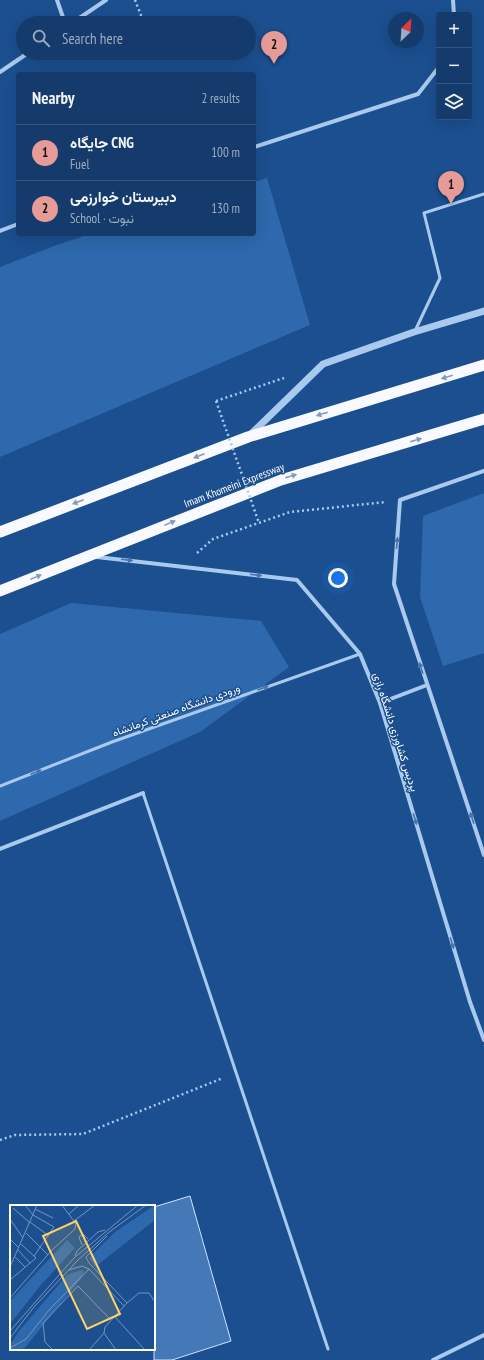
<!DOCTYPE html>
<html lang="en">
<head>
<meta charset="utf-8">
<style>
	:root { --surface:#143b6b; --page:#1d4271; --text:#f1f3f6; --muted:#9dadc1; --line:#33557e; --accent:#e69b98 }
	body { margin:0; font-family:"PT Sans Narrow",Vazirmatn,sans-serif; background:var(--page); color:var(--text) }
	.controls { position:absolute; right:12px; top:12px; display:grid; overflow:hidden; border-radius:4px; box-shadow:0 4px 16px #0002 }
	.controls button { width:36px; height:36px; display:grid; place-items:center; padding:0; border:0; border-bottom:1px solid var(--line); background:var(--surface); color:var(--text); font:20px sans-serif }
	.compass { position:absolute; left:388px; top:12px; width:36px; height:36px; border-radius:50%; background:var(--surface); box-shadow:0 4px 16px #0002; rotate:25deg }
	.you { position:absolute; left:338px; top:578px; width:14px; height:14px; margin:-10px; border:3px solid #fff; border-radius:50%; background:#1a73e8; box-shadow:0 0 0 6px #1a73e833 }
	.badge { display:grid; place-items:center; width:26px; height:26px; border-radius:50%; background:var(--accent); color:#111; font-size:13px; font-weight:700 }
	.pin { position:absolute; translate:-50% -33px; filter:drop-shadow(0 1px 2px #0008) }
	.pin::after { content:''; position:absolute; top:21px; width:14px; height:12px; background:inherit; clip-path:polygon(0 0,100% 0,50% 100%) }
	.list { margin:0; padding:0; list-style:none }
	h2 { display:flex; justify-content:space-between; align-items:center; height:52px; margin:0; padding:0 16px; font-size:17px }
	h2 small { font-size:13px; font-weight:400; color:var(--muted) }
	.list li { display:grid; grid-template-columns:26px 1fr auto; gap:12px; align-items:center; box-sizing:border-box; height:56px; padding:0 16px; border-top:1px solid var(--line) }
	.list b { display:block; font-size:15px; white-space:nowrap }
	.list p { margin:0; font-size:13px; white-space:nowrap; color:var(--muted) }
	.list em { font-size:13px; font-style:normal; color:var(--muted) }
	.icon { flex:none; width:22px; height:22px; fill:none; stroke:currentColor; stroke-width:2; stroke-linecap:round; stroke-linejoin:round }
	.map { position:relative; flex:none; width:484px; height:1360px; overflow:hidden }
	.search { position:absolute; background:var(--surface); box-shadow:0 4px 16px #0002; left:16px; top:16px; width:240px; height:44px; display:flex; align-items:center; gap:10px; box-sizing:border-box; padding:0 14px; border-radius:22px; color:var(--muted); font-size:15px }
	.panel { position:absolute; background:var(--surface); box-shadow:0 4px 16px #0002; left:16px; top:72px; width:240px; height:164px; border-radius:4px }
	.map>svg:first-child { display:block }
	.green { fill:#2e69ad }
	.building { fill:#4478b7; stroke:#cfe3fa }
	.lines { fill:none; stroke-linecap:round; stroke-linejoin:round }
	.path { stroke:#a9c9ee; stroke-width:2.5; stroke-dasharray:2 3; stroke-linecap:butt }
	.service { stroke:#a9c9ee; stroke-width:3 }
	.minor { stroke:#a9c9ee; stroke-width:4 }
	.tertiary { stroke:#a9c9ee; stroke-width:7 }
	.trunk { stroke:#f8faff; stroke-width:11 }
	.path-bridge { stroke:#a9c9ee; stroke-width:2.5; stroke-dasharray:2 3; stroke-linecap:butt }
	.oneway { fill:#7e9cc1 }
	.oneway2 { fill:#4674ac }
	.labels { text-anchor:middle; stroke-width:3; stroke-linejoin:round; paint-order:stroke }
	.street-label { font-size:11px; fill:#fff; stroke:#1b4f8f }
	.inset-road { fill:none; stroke:#7695bc; stroke-width:1 }
	.view { fill:#ffd166; fill-opacity:0.15; stroke:#ffd166; stroke-width:2 }
	.inset-edge { fill:none; stroke:#fff; stroke-width:2 }
</style>
</head>
<body>
<div class="map">
<svg width="484" height="1360" viewBox="0 0 484 1360">
	<rect width="100%" height="100%" fill="#1b4f8f"/>
	<g class="green">
		<polygon points="267,178 310,325 0,457 0,267 54,246 90,234 254,234 254,182"/>
		<polygon points="484,493 484,653 443,666 420,597 423,516"/>
		<polygon points="71,603 261,621 289,667 200,732 0,821 0,634"/>
	</g>
	<polygon class="building" points="190,1196 231,1341 172,1360 154,1360 154,1207"/>
	<g class="lines">
		<g class="path">
			<polyline points="135,0 144,23"/>
			<polyline points="104,53 105,55"/>
			<polyline points="216,401 284,378"/>
			<polyline points="197,553 213,539 290,512 386,502"/>
			<polyline points="0,1140 15,1135 83,1134 223,1078"/>
		</g>
		<g class="service">
			<polyline points="415,331 440,278 424,213 484,194"/>
			<polyline points="0,786 112,742 360,654"/>
			<polyline points="143,793 328,1349"/>
		</g>
		<g class="minor">
			<polyline points="57,0 65,23"/>
			<polyline points="453,0 454,15"/>
			<polyline points="72,23 106,0"/>
			<polyline points="0,72 28,53"/>
			<polyline points="254,147 418,94 439,67"/>
			<polyline points="0,231 18,224"/>
			<polyline points="484,471 400,500 394,584 484,855"/>
			<polyline points="97,557 297,580 360,654 380,703 470,1002 484,1040"/>
			<polyline points="380,703 427,685"/>
			<polyline points="0,849 143,793"/>
			<polyline points="433,1360 484,1335"/>
		</g>
		<polyline class="tertiary" points="250,435 323,364 414,332 484,311"/>
		<g class="trunk">
			<polyline points="0,532 248,437 484,365"/>
			<polyline points="0,591 281,480 484,419"/>
		</g>
		<polyline class="path-bridge" points="216,401 259,523"/>
	</g>
	<defs><path id="oneway-solid" d="M-6-.8H1V-3.2L6.5 0L1 3.2V.8H-6Z"/></defs>
	<g class="oneway">
		<use href="#oneway-solid" transform="translate(447 377) rotate(163)"/>
		<use href="#oneway-solid" transform="translate(322 414) rotate(163)"/>
		<use href="#oneway-solid" transform="translate(416 440) rotate(-16)"/>
		<use href="#oneway-solid" transform="translate(199 456) rotate(159)"/>
		<use href="#oneway-solid" transform="translate(291 476) rotate(-16)"/>
		<use href="#oneway-solid" transform="translate(78 502) rotate(159)"/>
		<use href="#oneway-solid" transform="translate(170 523) rotate(-22)"/>
		<use href="#oneway-solid" transform="translate(36 577) rotate(-22)"/>
	</g>
	<g class="oneway2">
		<use href="#oneway-solid" transform="translate(397 543) rotate(-85)"/>
		<use href="#oneway-solid" transform="translate(127 560) rotate(7)"/>
		<use href="#oneway-solid" transform="translate(256 575) rotate(7)"/>
		<use href="#oneway-solid" transform="translate(421 668) rotate(-108)"/>
		<use href="#oneway-solid" transform="translate(263 688) rotate(-20)"/>
		<use href="#oneway-solid" transform="translate(36 772) rotate(-21)"/>
		<use href="#oneway-solid" transform="translate(472 818) rotate(-109)"/>
		<use href="#oneway-solid" transform="translate(415 819) rotate(73)"/>
		<use href="#oneway-solid" transform="translate(452 943) rotate(73)"/>
	</g>
	<g class="labels">
		<g class="street-label">
			<text transform="translate(234 485) rotate(-21)" y="4">Imam Khomeini Expressway</text>
			<text transform="translate(176 710) rotate(-20)" y="4">ورودی دانشگاه صنعتی کرمانشاه</text>
			<text transform="translate(396 732) rotate(72)" y="4">پردیس کشاورزی دانشگاه رازی</text>
		</g>
	</g>
	<g transform="translate(10 1205)">
		<rect width="145" height="145" fill="#1b4f8f"/>
		<path d="M145 0V15L85 62 79 53 105 27ZM57 35 65 43 30 81 0 119V96ZM71 65 74 67 70 75 13 145H0V140L9 126 57 70Z" fill="#2e69ad"/>
		<path class="inset-road" d="M15 0 23 10 44 22 24 51M3 3 20 18M25 4 43 13M59 9 69 0M0 14 13 33M64 16 85 0M20 17 39 31M16 28 38 50M97 31 76 52 79 58 117 98 95 122 94 128 106 145M0 34 9 43M72 40 69 32 73 29 78 34M8 45 20 58M65 51 67 46 88 27 95 25M5 52 15 62M0 62 27 0M59 65 72 61 79 64 114 101M0 75 26 53 11 39M0 93 42 45 65 24 66 19 52 0M117 98 129 88H139L145 97M105 112 135 145M0 126 64 53 128 0M0 133 24 102 68 55 98 28 136 0M0 143 16 134 39 105 79 64M43 145 35 137 33 118 68 81 99 113M79 145 94 128"/>
		<path class="view" d="M66 16 110 109 77 124 33 31Z"/>
		<rect width="145" height="145" class="inset-edge"/>
	</g>
</svg>
<div class="controls">
<button>+</button>
<button>−</button>
<button><svg class="icon" aria-label="layers" viewBox="0 0 24 24"><path d="M12 4l9 5-9 5-9-5zM3 14l9 5 9-5"/></svg></button>
</div>
<svg class="compass" viewBox="-18 -18 36 36"><path d="M0-13l5 13h-10z" fill="#e53935"/><path d="M0 13l5-13h-10z" fill="#9dadc1"/></svg>
<div class="you"></div>
<div class="pin badge" style="left:451px;top:204px">1</div>
<div class="pin badge" style="left:274px;top:64px">2</div>
<div class="search"><svg class="icon" aria-label="search" viewBox="0 0 24 24"><circle cx="10" cy="10" r="6"/><path d="M15 15l6 6"/></svg>Search here</div>
<section class="panel">
<h2>Nearby<small>2 results</small></h2>
<ul class="list">
<li><span class="badge">1</span><div><b>جایگاه CNG</b><p>Fuel</p></div><em>100 m</em></li>
<li><span class="badge">2</span><div><b>دبیرستان خوارزمی</b><p>School · نبوت</p></div><em>130 m</em></li>
</ul>
</section>
</div>
</body>
</html>
